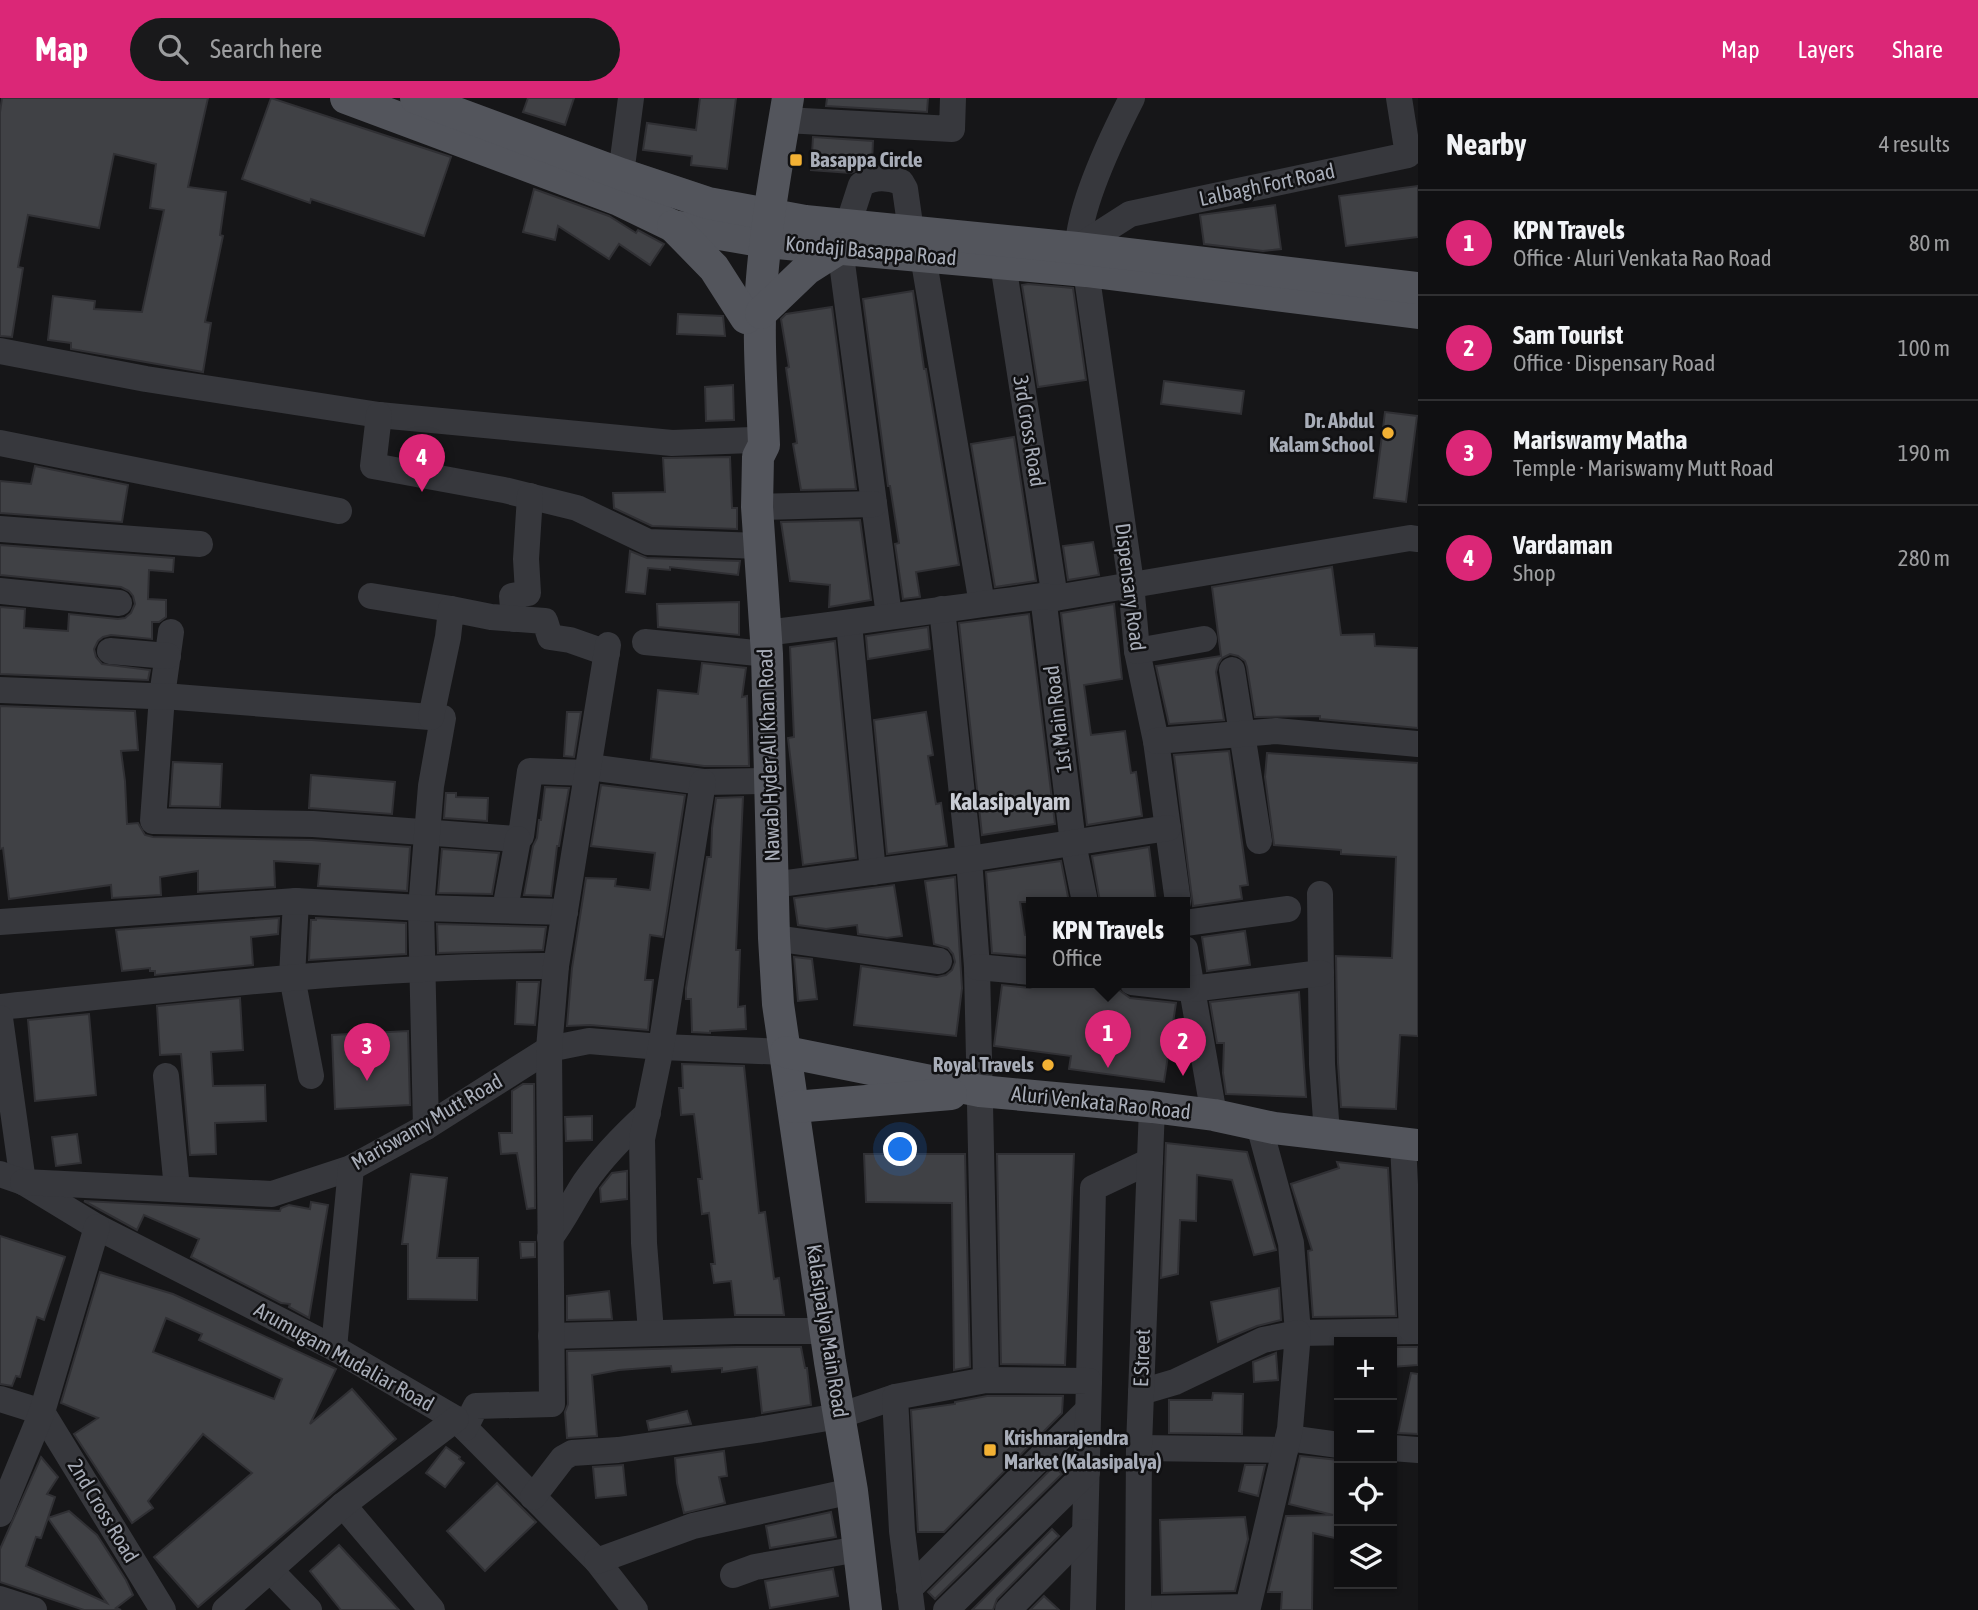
<!DOCTYPE html>
<html lang="en">
<head>
<meta charset="utf-8">
<style>
	:root { --surface:#101012; --page:#19191b; --text:#f1f3f6; --muted:#9c9d9f; --line:#303032; --accent:#db2777 }
	body { margin:0; font-family:"Asap Condensed",sans-serif; background:var(--page); color:var(--text) }
	.controls { position:absolute; right:21px; bottom:21px; display:grid; overflow:hidden; border-radius:0px; box-shadow:0 2px 5px #0004 }
	.controls button { width:63px; height:63px; display:grid; place-items:center; padding:0; border:0; border-bottom:2px solid var(--line); background:var(--surface); color:var(--text); font:35px sans-serif }
	.you { position:absolute; left:901px; top:1052px; width:24px; height:24px; margin:-18px; border:5px solid #fff; border-radius:50%; background:#1a73e8; box-shadow:0 0 0 10px #1a73e833 }
	.badge { display:grid; place-items:center; width:46px; height:46px; border-radius:50%; background:var(--accent); color:#fff; font-size:23px; font-weight:700 }
	.pin { position:absolute; translate:-50% -58px; filter:drop-shadow(0 2px 4px #0008) }
	.pin::after { content:''; position:absolute; top:37px; width:24px; height:21px; background:inherit; clip-path:polygon(0 0,100% 0,50% 100%) }
	.popup { position:absolute; left:1026px; top:799px; width:164px; height:91px; box-sizing:border-box; display:grid; place-content:center; border-radius:0px; background:var(--surface); filter:drop-shadow(0 2px 5px #0005); font-size:23px; white-space:nowrap; color:var(--muted) }
	.popup b { font-size:26px; color:var(--text) }
	.popup::after { content:''; position:absolute; left:50%; top:100%; margin-left:-14px; border:14px solid transparent; border-top-color:var(--surface) }
	.list { margin:0; padding:0; list-style:none }
	h2 { display:flex; justify-content:space-between; align-items:center; height:91px; margin:0; padding:0 28px; font-size:30px }
	h2 small { font-size:23px; font-weight:400; color:var(--muted) }
	.list li { display:grid; grid-template-columns:46px 1fr auto; gap:21px; align-items:center; box-sizing:border-box; height:105px; padding:0 28px; border-top:2px solid var(--line) }
	.list b { display:block; font-size:26px; white-space:nowrap }
	.list p { margin:0; font-size:23px; white-space:nowrap; color:var(--muted) }
	.list em { font-size:23px; font-style:normal; color:var(--muted) }
	.icon { flex:none; width:38px; height:38px; fill:none; stroke:currentColor; stroke-width:2; stroke-linecap:round; stroke-linejoin:round }
	.map { position:relative; flex:none; width:1418px; height:1512px; overflow:hidden }
	header { display:flex; align-items:center; gap:42px; box-sizing:border-box; height:98px; padding:0 35px; background:var(--accent); color:#fff }
	header strong { font-size:33px }
	nav { display:flex; gap:38px; margin-inline-start:auto; font-size:24px }
	.search { width:490px; height:63px; background:var(--page); display:flex; align-items:center; gap:18px; box-sizing:border-box; padding:0 24px; border-radius:38px; color:var(--muted); font-size:26px }
	main { display:flex }
	aside { flex:1; background:var(--surface) }
	.map>svg:first-child { display:block }
	.building { fill:#404145; stroke:#303034; stroke-width:2; fill-rule:evenodd }
	.lines { fill:none; stroke-linecap:round; stroke-linejoin:round }
	.minor { stroke:#37383d; stroke-width:26 }
	.major { stroke:#53555c; stroke-width:32 }
	.poi-dot { fill:#f2b134; stroke:#111113; stroke-width:2.5 }
	.labels { text-anchor:middle; stroke-width:5; stroke-linejoin:round; paint-order:stroke }
	.poi-label { font-size:21px; font-weight:bold; fill:#a8adb8; stroke:#111113; text-anchor:start }
	.street-label { font-size:21px; fill:#a8adb8; stroke:#111113 }
	.quarter-label { font-size:24px; font-weight:bold; fill:#c9ccd4; stroke:#111113 }
</style>
</head>
<body>
<header>
<strong>Map</strong>
<div class="search"><svg class="icon" aria-label="search" viewBox="0 0 24 24"><circle cx="10" cy="10" r="6"/><path d="M15 15l6 6"/></svg>Search here</div>
<nav><a>Map</a><a>Layers</a><a>Share</a></nav>
</header>
<main>
<div class="map">
<svg width="1418" height="1512" viewBox="0 0 1418 1512">
	<rect width="100%" height="100%" fill="#161618"/>
	<g class="building">
		<polygon points="2,0 208,0 188,89 226,94 220,137 223,138 205,224 211,225 203,274 71,251 71,245 48,242 53,198 95,203 94,211 142,214 164,112 150,110 156,66 114,56 99,130 28,117 18,169 23,170 12,239 0,238 0,14"/>
		<polygon points="271,0 451,59 424,138 311,101 310,105 242,81"/>
		<polygon points="528,0 574,0 565,27 523,14"/>
		<polygon points="700,0 736,0 727,71 691,67 692,58 643,52 647,25 696,32"/>
		<polygon points="827,0 928,0 927,14 826,8"/>
		<polygon points="813,39 873,43 872,65 851,75 811,72"/>
		<polygon points="1418,88 1418,139 1346,148 1339,98"/>
		<polygon points="534,91 609,118 636,135 638,132 664,146 650,167 619,146 609,161 558,128 555,142 523,134"/>
		<polygon points="1275,107 1281,151 1263,153 1204,146 1200,117"/>
		<polygon points="1028,186 1073,190 1086,282 1038,289 1022,187"/>
		<polygon points="913,193 924,271 926,271 959,467 916,474 920,499 903,501 895,446 899,445 890,388 888,388 863,201"/>
		<polygon points="832,209 856,391 801,392 793,346 797,345 786,270 789,269 781,221 786,216"/>
		<polygon points="678,216 723,218 725,238 677,236"/>
		<polygon points="1164,283 1244,293 1241,316 1161,306"/>
		<polygon points="733,287 734,322 706,323 705,289"/>
		<polygon points="1385,314 1417,318 1406,404 1374,400"/>
		<polygon points="1014,339 1036,483 995,489 971,346"/>
		<polygon points="730,359 732,410 737,410 737,431 652,428 614,410 613,395 665,394 663,360"/>
		<polygon points="35,368 128,387 122,424 0,415 0,383 31,386"/>
		<polygon points="860,422 871,502 829,509 830,487 790,483 781,424"/>
		<polygon points="1093,444 1099,477 1068,482 1063,448"/>
		<polygon points="0,447 174,460 173,474 149,472 148,501 166,502 166,519 159,524 152,524 152,541 111,537 103,539 98,543 94,551 96,559 102,566 150,572 148,582 0,576 0,509 25,511 24,530 68,533 69,516 118,521 125,520 131,515 135,506 133,498 129,493 121,489 0,477"/>
		<polygon points="630,453 647,460 740,463 738,477 670,469 670,472 648,470 645,496 626,494"/>
		<polygon points="1332,469 1341,537 1374,536 1375,548 1418,550 1418,630 1320,621 1320,618 1255,619 1247,569 1245,563 1238,558 1230,556 1222,560 1218,566 1216,574 1224,622 1169,626 1156,568 1221,558 1212,489"/>
		<polygon points="739,504 739,537 658,529 657,506"/>
		<polygon points="1114,506 1122,581 1084,587 1091,637 1125,633 1131,675 1136,674 1142,718 1087,727 1061,515"/>
		<polygon points="1029,516 1055,726 982,737 959,525"/>
		<polygon points="928,529 930,551 868,561 866,538"/>
		<polygon points="835,543 856,760 803,767 788,640 794,639 790,549"/>
		<polygon points="702,565 746,570 742,599 747,598 749,668 704,668 651,661 658,592 698,596"/>
		<polygon points="0,608 135,613 138,652 121,653 125,683 127,726 138,725 145,737 153,739 312,742 410,749 407,793 318,788 320,766 274,763 275,789 198,794 198,773 160,779 161,797 112,800 111,787 9,801 3,750 0,751"/>
		<polygon points="567,614 581,614 574,659 564,658"/>
		<polygon points="926,614 933,657 928,658 936,706 941,705 947,748 887,756 874,622"/>
		<polygon points="1229,653 1248,787 1240,788 1242,801 1193,808 1174,657"/>
		<polygon points="1267,655 1418,665 1418,938 1400,937 1396,1011 1341,1009 1338,965 1336,858 1392,860 1396,759 1341,756 1341,752 1274,747 1265,679"/>
		<polygon points="173,664 222,666 220,709 170,708"/>
		<polygon points="311,677 395,684 392,716 309,710"/>
		<polygon points="601,687 685,697 663,839 650,837 645,882 653,882 648,932 590,927 567,928 572,870 586,780 616,781 615,788 650,792 655,755 591,748"/>
		<polygon points="545,689 569,690 559,748 557,748 551,798 524,797 533,748 537,740 539,722 541,722"/>
		<polygon points="446,695 456,695 456,699 488,700 487,723 444,720"/>
		<polygon points="743,699 736,852 740,852 738,909 745,908 746,931 710,933 710,935 692,934 691,901 686,901 686,890 707,759 711,759 712,730 716,700"/>
		<polygon points="1149,749 1156,804 1100,804 1092,758"/>
		<polygon points="442,751 499,755 492,796 438,795"/>
		<polygon points="1061,763 1069,804 1020,804 1025,837 1031,838 1029,858 992,855 986,774"/>
		<polygon points="955,779 962,890 956,938 854,927 861,868 937,879 946,877 952,872 955,864 953,856 948,850 934,846 925,783"/>
		<polygon points="894,787 902,838 887,840 858,836 857,827 826,831 798,827 794,800"/>
		<polygon points="279,820 278,836 251,839 253,867 155,877 155,873 150,873 150,870 122,873 116,832"/>
		<polygon points="316,820 406,825 406,856 309,862 311,822 316,822"/>
		<polygon points="437,826 546,829 543,852 438,855"/>
		<polygon points="1245,833 1250,867 1207,873 1202,839"/>
		<polygon points="794,859 812,861 817,901 798,903"/>
		<polygon points="517,884 539,884 535,927 515,926"/>
		<polygon points="1043,884 1061,884 1119,892 1130,900 1176,905 1164,984 1069,971 1071,958 994,948 1002,887 1030,890"/>
		<polygon points="1299,894 1306,999 1226,996 1223,975 1224,945 1217,945 1210,904"/>
		<polygon points="240,900 243,952 211,954 213,988 265,987 266,1023 215,1025 216,1056 190,1057 181,956 160,957 157,908"/>
		<polygon points="89,916 96,997 35,1003 28,922"/>
		<polygon points="408,933 410,1007 335,1011 332,937"/>
		<polygon points="682,966 744,968 759,1115 765,1114 774,1181 779,1180 784,1217 735,1217 731,1183 714,1185 711,1166 715,1166 709,1115 702,1116 698,1081 702,1081 694,1016 681,1017 679,990 683,990"/>
		<polygon points="523,986 534,986 535,1110 527,1111 517,1055 501,1056 499,1035 512,1035 512,993"/>
		<polygon points="592,1018 592,1042 566,1043 565,1019"/>
		<polygon points="77,1036 81,1065 56,1068 52,1039"/>
		<polygon points="1166,1045 1247,1054 1276,1152 1254,1157 1232,1082 1197,1077 1196,1123 1180,1122 1178,1176 1161,1180"/>
		<polygon points="864,1056 965,1056 970,1269 954,1272 952,1105 866,1104"/>
		<polygon points="997,1056 1074,1056 1065,1267 1001,1266"/>
		<polygon points="1337,1064 1388,1070 1396,1218 1313,1219 1308,1153 1312,1152 1291,1086 1339,1070"/>
		<polygon points="627,1073 627,1101 601,1104 600,1090 612,1075"/>
		<polygon points="411,1076 447,1080 437,1160 478,1160 477,1202 408,1201 408,1146 402,1146"/>
		<polygon points="84,1103 280,1113 281,1110 289,1107 310,1111 311,1104 328,1107 309,1220 289,1209 290,1206 281,1205 191,1159 199,1141 144,1117 137,1132"/>
		<polygon points="0,1138 65,1159 44,1222 37,1219 20,1279 16,1278 12,1288 0,1286"/>
		<polygon points="520,1144 535,1144 535,1159 521,1160"/>
		<path d="M100 1174 173 1196 336 1271 310 1326 352 1291 396 1341 198 1509 154 1459 252 1375 203 1336 148 1403 153 1410 132 1425 74 1336 98 1320 61 1305ZM166 1220 202 1236 199 1242 282 1281 274 1301 153 1254Z"/>
		<polygon points="1279,1190 1281,1222 1257,1228 1218,1244 1211,1204"/>
		<polygon points="609,1193 612,1221 567,1222 567,1198"/>
		<polygon points="736,1249 801,1249 805,1270 807,1270 811,1307 762,1315 757,1269 722,1274 722,1270 672,1274 671,1268 619,1272 592,1277 597,1338 567,1340 565,1314 568,1306 567,1253"/>
		<polygon points="1392,1249 1418,1249 1418,1267 1392,1269"/>
		<polygon points="1276,1255 1278,1282 1254,1284 1253,1264"/>
		<polygon points="1411,1275 1418,1276 1418,1336 1398,1335"/>
		<polygon points="1213,1295 1243,1296 1242,1336 1169,1335 1169,1302 1212,1302"/>
		<polygon points="987,1298 1063,1298 1062,1315 944,1434 918,1434 911,1312 955,1306 955,1304"/>
		<polygon points="687,1313 691,1326 649,1332 647,1323"/>
		<polygon points="446,1349 460,1359 459,1361 464,1365 445,1389 426,1375"/>
		<polygon points="724,1353 727,1378 719,1379 725,1405 684,1415 677,1385 675,1360"/>
		<polygon points="1300,1358 1339,1362 1339,1441 1313,1435 1312,1512 1281,1512 1282,1494 1268,1494 1286,1418 1333,1417 1289,1406"/>
		<path d="M41 1359 58 1379 47 1396 55 1399 48 1420 69 1413 97 1437 126 1482 133 1497 116 1510 121 1512H84L0 1484V1451ZM48 1420 107 1505 26 1468 36 1439 41 1440Z"/>
		<polygon points="623,1367 626,1397 596,1400 593,1369"/>
		<polygon points="1245,1367 1265,1367 1258,1398 1239,1393"/>
		<polygon points="1054,1368 1062,1376 935,1501 928,1494"/>
		<polygon points="497,1385 536,1424 485,1473 447,1433"/>
		<polygon points="831,1414 836,1439 770,1450 766,1428"/>
		<polygon points="1245,1419 1248,1441 1235,1493 1162,1495 1160,1422"/>
		<polygon points="1052,1431 1059,1438 997,1501 993,1512 972,1512"/>
		<polygon points="339,1447 399,1512 341,1512 310,1473"/>
		<polygon points="833,1471 838,1498 770,1510 765,1483"/>
		<polygon points="1044,1498 1059,1512 1030,1512"/>
	</g>
	<g class="lines">
		<g class="minor">
			<path d="M1132 0C1112 39 1080 105 1078 148 1077 156 1083 165 1086 173L1131 485 1137 553 1156 643 1178 804"/>
			<polyline points="785,22 952,31 953,0"/>
			<polyline points="621,76 631,0"/>
			<path d="M848 127 861 87C873 78 887 79 901 84L905 91 911 133"/>
			<polyline points="840,150 889,518"/>
			<polyline points="1077,150 1130,116 1408,57 1399,0"/>
			<polyline points="923,158 982,506"/>
			<polyline points="1003,166 1055,500"/>
			<polyline points="0,253 146,281 379,317 672,345 752,342"/>
			<polyline points="379,317 373,368 504,392 577,410 648,444 760,448"/>
			<polyline points="0,345 339,413"/>
			<polyline points="757,409 874,406"/>
			<polyline points="0,431 200,446"/>
			<polyline points="0,493 119,505"/>
			<polyline points="371,498 451,511"/>
			<polyline points="1043,498 1073,745 1085,804"/>
			<polyline points="942,511 969,761 977,869 986,1282"/>
			<polyline points="514,521 512,498 528,495 526,461 530,398"/>
			<polyline points="849,526 873,774"/>
			<polyline points="171,534 162,598 153,723 313,726 518,741 521,738 530,673 587,675"/>
			<path d="M765 535C858 524 951 510 1043 498L1055 500 1410 440 1418 441"/>
			<polyline points="645,544 767,556"/>
			<polyline points="110,553 168,558"/>
			<polyline points="1137,553 1204,541"/>
			<polyline points="1232,572 1259,743"/>
			<polyline points="0,592 176,599 443,620 431,688 421,810 426,1029"/>
			<polyline points="431,619 448,539 451,511 491,519 545,523 550,539 570,542 607,555"/>
			<polyline points="1156,643 1276,633 1418,646"/>
			<polyline points="589,669 703,684 770,683"/>
			<polyline points="772,787 969,761 1168,730"/>
			<polyline points="1320,796 1322,966 1327,1036"/>
			<polyline points="296,803 292,879 311,978"/>
			<polyline points="505,811 518,741"/>
			<polyline points="0,824 296,803 421,810 565,814"/>
			<polyline points="1185,825 1288,811"/>
			<polyline points="774,840 939,863"/>
			<polyline points="1185,851 1214,1017"/>
			<polyline points="977,869 1031,874"/>
			<polyline points="1132,884 1191,891 1321,875"/>
			<path d="M0 909C185 890 370 867 556 868"/>
			<polyline points="0,920 23,1084"/>
			<polyline points="166,978 177,1091"/>
			<polyline points="1259,1027 1291,1145 1298,1235 1418,1233"/>
			<polyline points="1403,1045 1412,1232"/>
			<polyline points="0,1076 23,1084 97,1129 334,1250 456,1321 597,1463 635,1512"/>
			<polyline points="23,1084 272,1096 351,1070 426,1029 549,951 589,943 661,949 786,954"/>
			<path d="M550 1140C564 1122 573 1102 585 1084 603 1058 624 1037 648 1015"/>
			<polyline points="651,1234 644,1145 642,1041 661,949 703,684"/>
			<polyline points="551,1238 736,1233 826,1233"/>
			<polyline points="334,1250 351,1070"/>
			<polyline points="1089,1283 1093,1090 1150,1063"/>
			<polyline points="0,1301 42,1314 163,1512"/>
			<polyline points="465,1330 476,1308 552,1306 549,951 556,868 608,547"/>
			<polyline points="1288,1340 1339,1347"/>
			<polyline points="1139,1350 1285,1352"/>
			<polyline points="1392,1350 1418,1352"/>
			<polyline points="533,1399 563,1360 572,1355 618,1352 757,1332 839,1318 895,1299"/>
			<polyline points="343,1407 432,1512"/>
			<polyline points="0,1416 42,1314 97,1129"/>
			<polyline points="597,1463 693,1428 852,1393"/>
			<polyline points="270,1472 309,1512"/>
			<polyline points="733,1477 755,1469 859,1451"/>
			<polyline points="909,1491 1088,1312"/>
			<polyline points="0,1501 34,1512"/>
			<polyline points="1138,1511 1248,1509 1290,1331 1298,1235 1263,1242 1175,1284 1141,1294"/>
			<polyline points="225,1512 343,1407 456,1321"/>
			<polyline points="912,1512 902,1433 895,1299 986,1282 1089,1283 1083,1512"/>
			<polyline points="946,1512 1087,1374"/>
			<polyline points="1008,1512 1085,1434"/>
			<polyline points="1138,1512 1139,1348 1152,1009"/>
		</g>
		<g class="major">
			<polyline points="346,0 619,102 673,128 766,144 1086,173 1418,215"/>
			<polyline points="416,0 621,76 708,105 805,123 1077,150 1418,190"/>
			<path d="M788 0C778 60 767 119 762 180 757 235 762 292 764 347L758 359 757 409 767 556 774 840 778 906 830 1264 852 1393 866 1512"/>
			<polyline points="673,128 714,170 746,220"/>
			<polyline points="761,215 807,171 840,150"/>
			<polyline points="786,954 980,993 1152,1009 1214,1017 1274,1030 1418,1047"/>
			<polyline points="794,1009 951,996"/>
		</g>
	</g>
	<g class="poi-dot">
		<rect x="789" y="55" width="14" height="14" rx="3.5"/>
		<circle cx="1388" cy="335" r="7"/>
		<circle cx="1048" cy="967" r="7"/>
		<rect x="983" y="1345" width="14" height="14" rx="3.5"/>
	</g>
	<g class="labels">
		<g class="poi-label">
			<text x="810" y="69">Basappa Circle</text>
			<text x="1374" y="330" text-anchor="end">Dr. Abdul<tspan x="1374" dy="24">Kalam School</tspan></text>
			<text x="1034" y="974" text-anchor="end">Royal Travels</text>
			<text x="1004" y="1347">Krishnarajendra<tspan x="1004" dy="24">Market (Kalasipalya)</tspan></text>
		</g>
		<g class="street-label">
			<text transform="translate(1267 87) rotate(-12)" y="7">Lalbagh Fort Road</text>
			<text transform="translate(871 153) rotate(5)" y="7">Kondaji Basappa Road</text>
			<text transform="translate(1029 333) rotate(81)" y="7">3rd Cross Road</text>
			<text transform="translate(1130 489) rotate(83)" y="7">Dispensary Road</text>
			<text transform="translate(1058 621) rotate(-97)" y="7">1st Main Road</text>
			<text transform="translate(769 657) rotate(-92)" y="7">Nawab Hyder Ali Khan Road</text>
			<text transform="translate(1101 1005) rotate(6)" y="7">Aluri Venkata Rao Road</text>
			<text transform="translate(427 1024) rotate(-30)" y="7">Mariswamy Mutt Road</text>
			<text transform="translate(827 1233) rotate(81)" y="7">Kalasipalya Main Road</text>
			<text transform="translate(344 1259) rotate(29)" y="7">Arumugam Mudaliar Road</text>
			<text transform="translate(1142 1260) rotate(-88)" y="7">E Street</text>
			<text transform="translate(103 1413) rotate(59)" y="7">2nd Cross Road</text>
		</g>
		<g class="quarter-label">
			<text x="1010" y="712">Kalasipalyam</text>
		</g>
	</g>
</svg>
<div class="controls">
<button>+</button>
<button>−</button>
<button><svg class="icon" aria-label="locate" viewBox="0 0 24 24"><circle cx="12" cy="12" r="6"/><path d="M12 2v4M12 18v4M2 12h4M18 12h4"/></svg></button>
<button><svg class="icon" aria-label="layers" viewBox="0 0 24 24"><path d="M12 4l9 5-9 5-9-5zM3 14l9 5 9-5"/></svg></button>
</div>
<div class="you"></div>
<div class="pin badge" style="left:1108px;top:970px">1</div>
<div class="popup"><b>KPN Travels</b>Office</div>
<div class="pin badge" style="left:1183px;top:978px">2</div>
<div class="pin badge" style="left:367px;top:983px">3</div>
<div class="pin badge" style="left:422px;top:394px">4</div>
</div>
<aside>
<h2>Nearby<small>4 results</small></h2>
<ul class="list">
<li><span class="badge">1</span><div><b>KPN Travels</b><p>Office · Aluri Venkata Rao Road</p></div><em>80 m</em></li>
<li><span class="badge">2</span><div><b>Sam Tourist</b><p>Office · Dispensary Road</p></div><em>100 m</em></li>
<li><span class="badge">3</span><div><b>Mariswamy Matha</b><p>Temple · Mariswamy Mutt Road</p></div><em>190 m</em></li>
<li><span class="badge">4</span><div><b>Vardaman</b><p>Shop</p></div><em>280 m</em></li>
</ul>
</aside>
</main>
</body>
</html>
